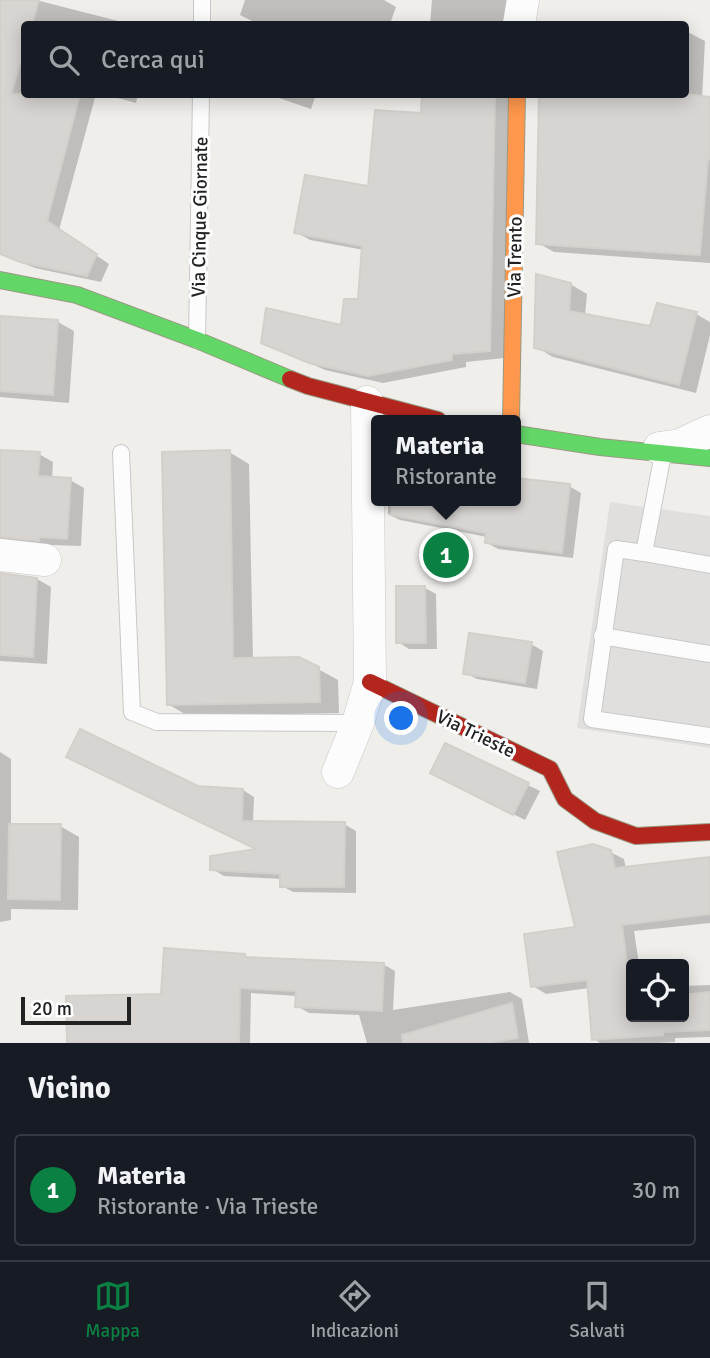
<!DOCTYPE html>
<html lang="it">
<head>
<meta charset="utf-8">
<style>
	:root { --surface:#171b24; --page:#242831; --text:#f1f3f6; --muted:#9ea1a6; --line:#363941; --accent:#0b8043 }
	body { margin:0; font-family:Signika,sans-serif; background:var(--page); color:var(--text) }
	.controls { position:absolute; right:21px; bottom:21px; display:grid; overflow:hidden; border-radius:7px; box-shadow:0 4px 18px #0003 }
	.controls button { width:63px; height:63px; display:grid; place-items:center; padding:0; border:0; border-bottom:2px solid var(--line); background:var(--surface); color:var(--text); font:35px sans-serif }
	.scale { position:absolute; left:21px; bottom:18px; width:110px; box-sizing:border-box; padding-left:7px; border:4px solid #222; border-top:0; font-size:19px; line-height:24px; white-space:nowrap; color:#222; -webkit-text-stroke:5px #fff; paint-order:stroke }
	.you { position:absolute; left:402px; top:719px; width:24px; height:24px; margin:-18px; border:5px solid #fff; border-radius:50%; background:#1a73e8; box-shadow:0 0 0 10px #1a73e833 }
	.badge { display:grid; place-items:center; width:46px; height:46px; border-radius:50%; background:var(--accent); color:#fff; font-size:23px; font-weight:700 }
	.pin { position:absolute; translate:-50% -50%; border:4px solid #fff; box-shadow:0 2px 7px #0006 }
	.popup { position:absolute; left:371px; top:415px; width:150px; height:91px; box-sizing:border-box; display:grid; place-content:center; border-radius:7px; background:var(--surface); filter:drop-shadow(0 2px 5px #0005); font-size:23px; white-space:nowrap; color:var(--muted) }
	.popup b { font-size:26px; color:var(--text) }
	.popup::after { content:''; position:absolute; left:50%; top:100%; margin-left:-14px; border:14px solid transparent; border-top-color:var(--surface) }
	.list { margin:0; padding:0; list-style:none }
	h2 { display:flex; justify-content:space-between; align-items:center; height:91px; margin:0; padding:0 28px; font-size:30px }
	h2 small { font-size:23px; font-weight:400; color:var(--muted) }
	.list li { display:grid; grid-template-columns:46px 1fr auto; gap:21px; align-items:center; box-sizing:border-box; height:112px; margin:0 14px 14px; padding:0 14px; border:2px solid var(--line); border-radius:7px }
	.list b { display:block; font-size:26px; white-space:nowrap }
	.list p { margin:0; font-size:23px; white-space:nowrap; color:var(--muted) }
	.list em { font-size:23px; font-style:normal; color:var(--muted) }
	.icon { flex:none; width:38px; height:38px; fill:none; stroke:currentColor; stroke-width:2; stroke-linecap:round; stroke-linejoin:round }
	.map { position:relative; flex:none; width:710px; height:1043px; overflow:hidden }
	.search { position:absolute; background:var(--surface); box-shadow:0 4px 18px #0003; left:21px; right:21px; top:21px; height:77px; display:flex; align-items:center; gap:18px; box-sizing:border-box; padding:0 24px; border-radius:7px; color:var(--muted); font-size:26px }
	.sheet { height:217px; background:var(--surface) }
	nav { display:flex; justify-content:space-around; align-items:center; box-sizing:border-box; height:98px; border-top:2px solid var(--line); background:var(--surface); font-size:19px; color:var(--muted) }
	nav a { display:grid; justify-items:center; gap:4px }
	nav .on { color:var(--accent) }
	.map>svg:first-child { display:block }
	.parking { fill:#e0dfde }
	.shadow { fill:#0003 }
	.building { fill:#d7d4d2; stroke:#d3d0cc; stroke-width:2 }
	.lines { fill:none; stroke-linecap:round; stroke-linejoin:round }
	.lane-casing { stroke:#c9c8c7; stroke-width:18 }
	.street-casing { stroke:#c9c8c7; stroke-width:33 }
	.fast-casing { stroke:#999a82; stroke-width:18 }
	.slow-casing { stroke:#999a82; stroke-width:18 }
	.jam-casing { stroke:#999a82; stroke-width:18 }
	.lane { stroke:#fdfcfc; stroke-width:16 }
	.street { stroke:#fdfcfc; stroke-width:32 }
	.fast { stroke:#63d668; stroke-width:16 }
	.slow { stroke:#ff974d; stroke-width:16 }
	.jam { stroke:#b3261e; stroke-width:16 }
	.labels { text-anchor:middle; stroke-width:6; stroke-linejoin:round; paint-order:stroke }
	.street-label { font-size:19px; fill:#222; stroke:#fff }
</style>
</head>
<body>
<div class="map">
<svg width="710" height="1043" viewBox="0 0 710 1043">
	<rect width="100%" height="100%" fill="#f0eeeb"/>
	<polygon class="parking" points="610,502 710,516 710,748 577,728"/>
	<g class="shadow">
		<polygon points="0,0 36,0 130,24 24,24 24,94 96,94 59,230 109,264 101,282 35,268 0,254"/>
		<polygon points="245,0 384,0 396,7 390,24 258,24 240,15"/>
		<polygon points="432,0 517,0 515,24 430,24"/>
		<polygon points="686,31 705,41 702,98 710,99 710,263 554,252 538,243 686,94"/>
		<polygon points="103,94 138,94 136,103"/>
		<polygon points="267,94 316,94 311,109"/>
		<polygon points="424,94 510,94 504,358 466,362 466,367 383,383 325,370 263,342 343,328 359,300 364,250 310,240 296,232 369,188 422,115"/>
		<polygon points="570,284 587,294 585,316 651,328 696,314 710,322 710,335 696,393 553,357 536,347"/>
		<polygon points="0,317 58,322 74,331 69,403 0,397"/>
		<polygon points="0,452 39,454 53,462 52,479 70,480 84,488 81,546 53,545 53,548 0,552"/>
		<polygon points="229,452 249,464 253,660 318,669 338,680 339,713 188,716 168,704"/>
		<polygon points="569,486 581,493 573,558 498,549 486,542 487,537 400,520 388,514 388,501 516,501"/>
		<polygon points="0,575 37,579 51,587 47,664 0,661"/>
		<polygon points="425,588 436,594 437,649 409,649 398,642"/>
		<polygon points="531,644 543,651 537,689 477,679 465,673"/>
		<polygon points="446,745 540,791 525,820 444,779"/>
		<polygon points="0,752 11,759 11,826 60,826 79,837 78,910 11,909 11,920 0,922"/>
		<polygon points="197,788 243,790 254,797 253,823 344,824 356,831 356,893 293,892 282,886 282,879 224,876 212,869 260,850"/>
		<polygon points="610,852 624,859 626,869 710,859 710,923 634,931 639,964 631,964 631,1017 684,1017 684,986 710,985 710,1037 675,1038 675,1042 657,1043 600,1043 594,1039 589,988 546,994 533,986 578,929"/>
		<polygon points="245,955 251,959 383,964 395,971 393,1010 510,992 522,999 529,1043 367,1043 359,1015 309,1013 297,1006 297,996 251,993 250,1043 69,1043"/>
	</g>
	<g class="building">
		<polygon points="0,0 39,0 32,24 24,24 24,50 11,94 80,94 47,221 97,254 87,276 20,262 0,254"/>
		<polygon points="422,94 495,94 490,351 452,354 452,360 368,376 309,363 261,343 266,308 341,325 344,299 358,299 362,246 294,233 305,175 368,186 375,110 421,113"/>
		<polygon points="539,94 686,94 710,97 710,159 708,159 700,255 536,244"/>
		<polygon points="536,274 571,283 569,311 650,326 657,303 697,312 679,385 534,348"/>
		<polygon points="0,316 58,320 53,395 0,391"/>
		<polygon points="0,450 40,452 38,476 71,478 67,539 39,537 39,541 0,537"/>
		<polygon points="230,450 233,658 299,657 319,667 320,702 167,705 162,452"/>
		<polygon points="516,478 570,484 562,553 485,543 486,533 391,515 392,501 516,501"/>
		<polygon points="0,573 37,578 33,657 0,655"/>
		<polygon points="396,586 425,586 426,643 396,643"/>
		<polygon points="469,633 532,642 525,683 463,674"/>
		<polygon points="80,729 198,786 243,789 242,821 345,822 344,887 280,887 280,874 210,870 210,856 256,849 66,757"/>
		<polygon points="445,743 529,783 513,815 430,773"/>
		<polygon points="9,824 61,824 60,900 8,899"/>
		<polygon points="593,844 611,850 615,868 710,857 710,914 622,925 631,996 631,1017 684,1017 684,995 710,992 710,1030 663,1032 663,1035 592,1040 587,980 531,987 524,934 575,927 557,852"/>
		<polygon points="164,948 245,954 245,957 384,963 382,1011 295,1007 296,991 240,988 239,1043 67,1043 66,996 161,994"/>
		<polygon points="512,1003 518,1038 487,1043 403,1043 402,1035"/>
	</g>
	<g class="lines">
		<defs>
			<g id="lane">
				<polyline points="202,24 202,0"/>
				<polyline points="197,340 201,94"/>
				<polyline points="121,453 132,712 157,722 358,723"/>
				<polyline points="663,454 644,553 616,549 592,719 710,736"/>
				<polyline points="644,553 710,565"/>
				<polyline points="602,636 710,654"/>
			</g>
			<g id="street">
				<polyline points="519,24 523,0"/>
				<polyline points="659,448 680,445 710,431"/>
				<polyline points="0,555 45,560"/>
				<polyline points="338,772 358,723 370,682 367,402"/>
			</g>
			<g id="fast">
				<polyline points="0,280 77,295 197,340 290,379"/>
				<polyline points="516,434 600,447 710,458"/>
			</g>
			<polyline id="slow" points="511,420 517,94"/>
			<g id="jam">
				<polyline points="290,379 308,386 438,420"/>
				<polyline points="370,682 550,769 565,799 595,821 636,836 710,832"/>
			</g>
		</defs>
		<use href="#lane" class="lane-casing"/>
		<use href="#street" class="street-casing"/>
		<use href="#fast" class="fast-casing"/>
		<use href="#slow" class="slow-casing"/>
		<use href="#jam" class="jam-casing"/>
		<use href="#lane" class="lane"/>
		<use href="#street" class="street"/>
		<use href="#fast" class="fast"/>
		<use href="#slow" class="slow"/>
		<use href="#jam" class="jam"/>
	</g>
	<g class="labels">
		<g class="street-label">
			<text transform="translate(199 217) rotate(-89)" y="7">Via Cinque Giornate</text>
			<text transform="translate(514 257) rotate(-89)" y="7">Via Trento</text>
			<text transform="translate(476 733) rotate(26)" y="7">Via Trieste</text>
		</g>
	</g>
</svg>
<div class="controls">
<button><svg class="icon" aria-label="locate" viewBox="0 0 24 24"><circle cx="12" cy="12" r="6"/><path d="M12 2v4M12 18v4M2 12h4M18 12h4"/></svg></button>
</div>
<div class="scale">20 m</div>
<div class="you"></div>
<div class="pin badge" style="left:446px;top:555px">1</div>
<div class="popup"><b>Materia</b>Ristorante</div>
<div class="search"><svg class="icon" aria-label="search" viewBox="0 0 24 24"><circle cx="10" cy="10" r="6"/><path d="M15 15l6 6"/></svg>Cerca qui</div>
</div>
<section class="sheet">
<h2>Vicino<small></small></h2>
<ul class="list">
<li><span class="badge">1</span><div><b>Materia</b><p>Ristorante · Via Trieste</p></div><em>30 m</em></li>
</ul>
</section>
<nav>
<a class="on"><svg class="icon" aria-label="map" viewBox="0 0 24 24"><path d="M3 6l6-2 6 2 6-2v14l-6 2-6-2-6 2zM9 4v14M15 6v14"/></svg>Mappa</a>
<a><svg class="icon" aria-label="directions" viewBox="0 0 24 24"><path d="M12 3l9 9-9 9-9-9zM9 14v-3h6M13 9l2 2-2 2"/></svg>Indicazioni</a>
<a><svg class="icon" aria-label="saved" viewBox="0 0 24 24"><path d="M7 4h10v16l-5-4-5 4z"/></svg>Salvati</a>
</nav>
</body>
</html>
